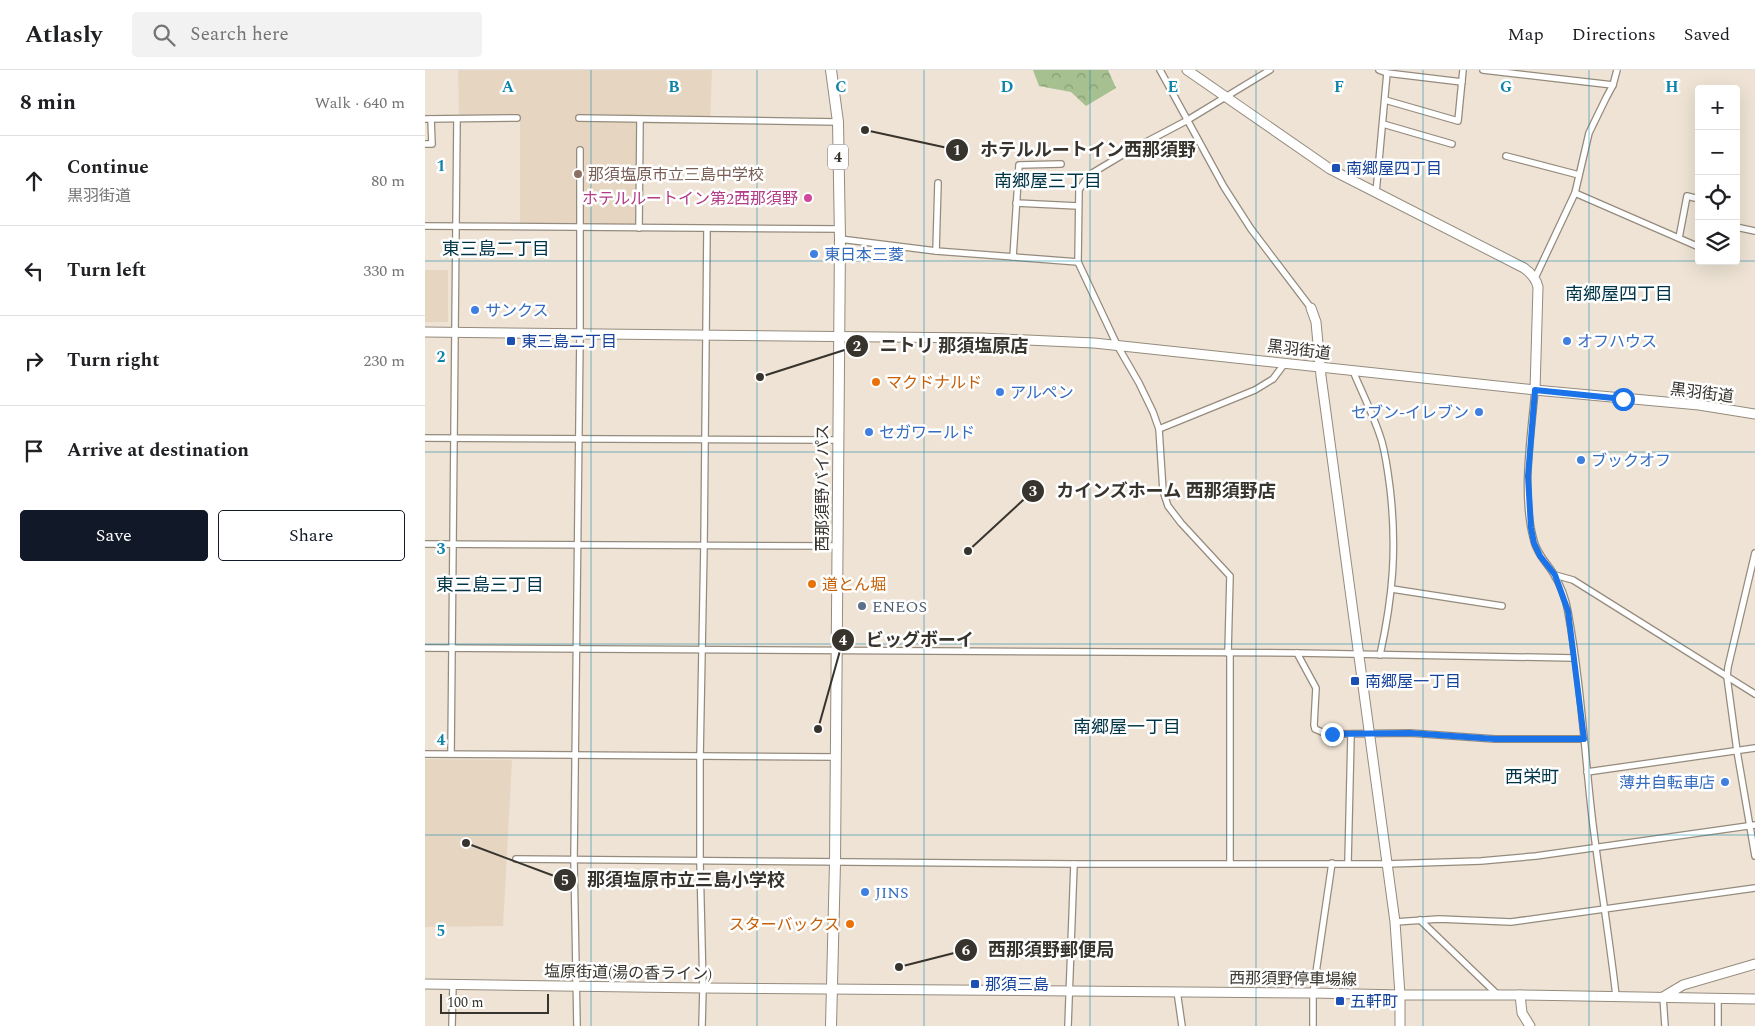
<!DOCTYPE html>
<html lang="en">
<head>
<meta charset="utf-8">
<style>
	:root { --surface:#fff; --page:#f2f2f2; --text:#202124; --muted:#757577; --line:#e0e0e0; --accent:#111827 }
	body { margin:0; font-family:Spectral,"Noto Sans JP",serif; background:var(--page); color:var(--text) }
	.controls { position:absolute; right:15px; top:15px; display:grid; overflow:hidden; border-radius:5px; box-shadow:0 5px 20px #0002 }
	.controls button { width:45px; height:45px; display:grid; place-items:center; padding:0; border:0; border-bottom:1px solid var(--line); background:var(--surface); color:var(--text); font:25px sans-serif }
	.scale { position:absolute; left:15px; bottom:12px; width:109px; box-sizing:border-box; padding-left:5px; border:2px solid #37332d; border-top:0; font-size:14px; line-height:18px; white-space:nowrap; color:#37332d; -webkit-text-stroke:4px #fff; paint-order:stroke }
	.stop { position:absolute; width:15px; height:15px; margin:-11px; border:4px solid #1a73e8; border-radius:50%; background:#fff }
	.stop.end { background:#1a73e8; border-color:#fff; box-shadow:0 1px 5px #0008 }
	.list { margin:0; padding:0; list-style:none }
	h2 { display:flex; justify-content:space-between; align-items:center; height:65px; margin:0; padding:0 20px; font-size:21px }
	h2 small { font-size:16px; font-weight:400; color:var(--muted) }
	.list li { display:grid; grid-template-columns:32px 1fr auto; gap:15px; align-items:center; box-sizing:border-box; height:90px; padding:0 20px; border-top:1px solid var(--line) }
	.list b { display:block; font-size:19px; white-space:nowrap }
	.list p { margin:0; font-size:16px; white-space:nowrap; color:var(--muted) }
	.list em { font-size:16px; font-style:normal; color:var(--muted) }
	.actions { display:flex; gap:10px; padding:15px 20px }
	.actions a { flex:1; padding:11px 0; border:1px solid var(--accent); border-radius:5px; text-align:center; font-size:18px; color:var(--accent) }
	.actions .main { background:var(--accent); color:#fff }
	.icon { flex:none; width:28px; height:28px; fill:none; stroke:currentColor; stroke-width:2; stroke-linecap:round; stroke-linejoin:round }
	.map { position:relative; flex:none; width:1330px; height:956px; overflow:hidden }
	header { display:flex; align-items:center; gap:30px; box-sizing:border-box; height:70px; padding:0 25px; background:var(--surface); border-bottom:1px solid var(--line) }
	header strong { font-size:24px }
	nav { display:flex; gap:28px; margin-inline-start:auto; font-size:18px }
	.search { width:350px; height:45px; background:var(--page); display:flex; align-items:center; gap:12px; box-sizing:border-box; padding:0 18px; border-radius:5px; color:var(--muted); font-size:19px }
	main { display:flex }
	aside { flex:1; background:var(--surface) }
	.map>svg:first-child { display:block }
	.built { fill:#e6d6c1 }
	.forest { fill:url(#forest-crowns) }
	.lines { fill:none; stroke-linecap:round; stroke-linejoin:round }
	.street-casing { stroke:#958b7d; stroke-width:8 }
	.secondary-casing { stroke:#958b7d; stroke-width:11 }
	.highway-casing { stroke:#958b7d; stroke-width:12 }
	.street { stroke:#fff; stroke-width:5.5 }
	.secondary { stroke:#fff; stroke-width:9 }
	.highway { stroke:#fff; stroke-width:10 }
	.route { stroke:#1a73e8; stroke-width:6 }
	.grid { fill:none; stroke:#0f84aa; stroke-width:1; stroke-opacity:0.55 }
	.transit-dot { fill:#1a4fb4; stroke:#fff; stroke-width:2 }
	.education-dot { fill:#8d6e63; stroke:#fff; stroke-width:2 }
	.hotel-dot { fill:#d1479c; stroke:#fff; stroke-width:2 }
	.shop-dot { fill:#3f7fe0; stroke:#fff; stroke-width:2 }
	.food-dot { fill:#e8710a; stroke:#fff; stroke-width:2 }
	.service-dot { fill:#5c6f8a; stroke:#fff; stroke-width:2 }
	.labels { text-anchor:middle; stroke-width:5; stroke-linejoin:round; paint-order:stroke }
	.shield { fill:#fff; stroke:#73706c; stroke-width:1 }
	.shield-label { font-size:15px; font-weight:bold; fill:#37332d }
	.transit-label { font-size:16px; fill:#164399; stroke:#fff; text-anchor:start }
	.education-label { font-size:16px; fill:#785e54; stroke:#fff; text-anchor:start }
	.hotel-label { font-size:16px; fill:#b23c85; stroke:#fff; text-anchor:end }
	.shop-label { font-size:16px; fill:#366cbe; stroke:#fff; text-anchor:start }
	.street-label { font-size:16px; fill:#37332d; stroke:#fff }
	.food-label { font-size:16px; fill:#c56008; stroke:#fff; text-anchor:start }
	.service-label { font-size:16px; fill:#4e5e75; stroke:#fff; text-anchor:start }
	.neighbourhood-label { font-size:18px; fill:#003547; stroke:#fff }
	.grid-label { font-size:16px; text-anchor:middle; font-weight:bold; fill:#0f84aa; stroke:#fff; stroke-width:5; stroke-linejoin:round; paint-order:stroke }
	.leader { fill:none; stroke:#37332d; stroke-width:2 }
	.callout-dot { fill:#37332d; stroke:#fff; stroke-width:2 }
	.mark-label { font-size:15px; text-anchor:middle; font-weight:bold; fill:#fff }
	.callout-label { font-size:18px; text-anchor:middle; font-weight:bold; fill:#37332d; stroke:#fff; stroke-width:5; stroke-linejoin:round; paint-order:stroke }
</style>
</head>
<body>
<header>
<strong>Atlasly</strong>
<div class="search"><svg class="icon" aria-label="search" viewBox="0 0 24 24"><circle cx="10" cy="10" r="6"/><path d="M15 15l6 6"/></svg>Search here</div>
<nav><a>Map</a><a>Directions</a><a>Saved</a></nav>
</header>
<main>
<aside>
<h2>8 min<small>Walk · 640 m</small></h2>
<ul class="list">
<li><svg class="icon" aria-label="ahead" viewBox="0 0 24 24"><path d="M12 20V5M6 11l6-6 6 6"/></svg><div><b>Continue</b><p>黒羽街道</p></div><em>80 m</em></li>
<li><svg class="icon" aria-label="left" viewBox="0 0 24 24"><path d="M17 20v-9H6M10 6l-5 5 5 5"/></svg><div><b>Turn left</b></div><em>330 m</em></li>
<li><svg class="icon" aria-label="right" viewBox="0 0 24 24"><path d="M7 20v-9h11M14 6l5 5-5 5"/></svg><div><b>Turn right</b></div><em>230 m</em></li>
<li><svg class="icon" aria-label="arrive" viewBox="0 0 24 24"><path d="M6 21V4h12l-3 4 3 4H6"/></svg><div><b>Arrive at destination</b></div></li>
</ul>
<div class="actions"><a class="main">Save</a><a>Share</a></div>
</aside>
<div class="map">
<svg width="1330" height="956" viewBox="0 0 1330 956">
	<defs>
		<pattern id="forest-crowns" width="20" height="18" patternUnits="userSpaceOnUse" patternTransform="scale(1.25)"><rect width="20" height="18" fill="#a7c090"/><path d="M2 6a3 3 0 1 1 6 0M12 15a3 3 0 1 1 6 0" fill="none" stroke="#899d76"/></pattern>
	</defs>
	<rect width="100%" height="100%" fill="#eee3d4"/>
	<g class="built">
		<polygon points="33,0 287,0 285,54 211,54 211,155 95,153 95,46 34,45"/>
		<rect x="0" y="200" width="23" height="52"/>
		<polygon points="0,689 87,690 78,856 0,857"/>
	</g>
	<polygon class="forest" points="608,0 683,0 691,18 661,36 646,22 614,16"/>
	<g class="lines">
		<defs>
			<g id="street">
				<polyline points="735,0 799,117 826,159 886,238"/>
				<polyline points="954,0 962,3 1037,12"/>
				<polyline points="1058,0 1188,15"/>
				<polyline points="960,30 1033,51 1038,0"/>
				<polyline points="154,48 413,52"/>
				<polyline points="0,49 92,48"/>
				<polyline points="958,54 1027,74"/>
				<polyline points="0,74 7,74 6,49"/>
				<polyline points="1081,86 1154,105"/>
				<polyline points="951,123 962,3"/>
				<polyline points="1150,123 1274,177"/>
				<polyline points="591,133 653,136"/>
				<polyline points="0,156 414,159"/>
				<polyline points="1311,157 1330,161"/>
				<polyline points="214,158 215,50"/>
				<polyline points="1254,168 1262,126 1274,129"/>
				<polyline points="415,169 511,181 653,192"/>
				<polyline points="511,181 513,113"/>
				<polyline points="588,187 594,95 636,94"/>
				<polyline points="1110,208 1150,123 1164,63 1181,28 1188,15 1192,0"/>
				<path d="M928 301C938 325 950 348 957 372 961 387 963 402 965 418 972 478 968 526 955 585"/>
				<path d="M1110 320C1106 367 1096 425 1109 471 1112 484 1122 493 1128 503 1135 514 1141 530 1143 542 1155 607 1159 673 1166 738 1173 801 1184 863 1191 926"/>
				<polyline points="734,359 830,320 848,309 860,293"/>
				<polyline points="0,368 412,370"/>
				<polyline points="0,474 412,476"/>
				<polyline points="1330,483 1303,597 1302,607 1312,681 1330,786"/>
				<polyline points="1130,505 1148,510 1330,624"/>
				<polyline points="967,519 1077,536"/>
				<polyline points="0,578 872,583 1149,588"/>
				<polyline points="803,583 805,506 756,453 743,436 738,421 734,359 728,342 714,313 692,275 653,192 654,120 664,105 704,81 761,51 845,0"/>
				<polyline points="805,583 805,793"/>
				<polyline points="872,583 891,618 889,655 890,659 897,662 907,664 985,663 1070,669 1159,669"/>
				<polyline points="0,684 410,687"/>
				<polyline points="26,684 32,49"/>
				<polyline points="1162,702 1330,678"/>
				<polyline points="91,789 649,794 961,794 1056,791 1111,786 1330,755"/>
				<polyline points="923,793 926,665"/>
				<polyline points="995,850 1073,925"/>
				<polyline points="970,852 1014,849 1086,852 1330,818"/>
				<polyline points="752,921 757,956"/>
				<polyline points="1238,927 1240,956"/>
				<polyline points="1293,928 1293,956"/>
				<polyline points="27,956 28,914"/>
				<polyline points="152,956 149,789 155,265 155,80"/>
				<polyline points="277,956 278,918 275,792 275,687 279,476 282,159"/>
				<polyline points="643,956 649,794"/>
				<polyline points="888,956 888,923 907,793"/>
			</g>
			<g id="secondary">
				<path d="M762 0 905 99 1099 198C1106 203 1111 208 1113 217L1110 320"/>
				<polyline points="886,238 891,252 896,306 970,852 975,925 975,956"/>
				<polyline points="0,262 556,268 669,273 1110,320 1274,335 1330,344"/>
				<polyline points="0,914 278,918 888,923 975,925 1095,925 1330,929"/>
				<polyline points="1095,925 1097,943 1105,956"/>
				<polyline points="1238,927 1258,915 1330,894"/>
			</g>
			<polyline id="highway" points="406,0 413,52 415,169 410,793 406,956"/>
		</defs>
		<use href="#street" class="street-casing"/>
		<use href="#secondary" class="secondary-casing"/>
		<use href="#highway" class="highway-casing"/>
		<use href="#street" class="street"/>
		<use href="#secondary" class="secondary"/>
		<use href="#highway" class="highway"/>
	</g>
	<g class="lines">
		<polyline class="route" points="907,664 985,663 1070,669 1159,669 1143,541 1130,505 1115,486 1109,473 1106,458 1103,406 1110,320 1198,329"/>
	</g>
	<path class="grid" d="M166 0V956M332 0V956M499 0V956M665 0V956M831 0V956M998 0V956M1164 0V956M0 191H1274M1311 191H1330M0 382H1330M0 574H1330M0 765H1330"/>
	<g class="transit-dot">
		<rect x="906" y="93" width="10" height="10" rx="2.5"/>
		<rect x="81" y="266" width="10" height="10" rx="2.5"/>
		<rect x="925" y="606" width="10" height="10" rx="2.5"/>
		<rect x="545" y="909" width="10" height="10" rx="2.5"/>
		<rect x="910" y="926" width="10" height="10" rx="2.5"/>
	</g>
	<circle class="education-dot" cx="153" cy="104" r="5"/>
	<circle class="hotel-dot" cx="383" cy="128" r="5"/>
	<g class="shop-dot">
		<circle cx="389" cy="184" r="5"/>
		<circle cx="50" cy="240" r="5"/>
		<circle cx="1142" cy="271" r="5"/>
		<circle cx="575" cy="322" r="5"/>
		<circle cx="1054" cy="342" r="5"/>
		<circle cx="444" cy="362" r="5"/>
		<circle cx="1156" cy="390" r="5"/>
		<circle cx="1300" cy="712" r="5"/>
		<circle cx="440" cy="822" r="5"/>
	</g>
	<g class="food-dot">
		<circle cx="451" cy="312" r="5"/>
		<circle cx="387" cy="514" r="5"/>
		<circle cx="425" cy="854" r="5"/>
	</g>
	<circle class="service-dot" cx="437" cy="536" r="5"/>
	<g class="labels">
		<rect class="shield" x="403" y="74.5" width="20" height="25" rx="4"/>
		<g class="shield-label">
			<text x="413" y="92">4</text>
		</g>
		<g class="transit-label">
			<text x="921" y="104">南郷屋四丁目</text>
			<text x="96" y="277">東三島二丁目</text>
			<text x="940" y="617">南郷屋一丁目</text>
			<text x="560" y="920">那須三島</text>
			<text x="925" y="937">五軒町</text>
		</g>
		<g class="education-label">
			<text x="163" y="110">那須塩原市立三島中学校</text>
		</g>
		<g class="hotel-label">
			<text x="373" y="134">ホテルルートイン第2西那須野</text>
		</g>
		<g class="shop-label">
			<text x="399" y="190">東日本三菱</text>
			<text x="60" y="246">サンクス</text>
			<text x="1152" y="277">オフハウス</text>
			<text x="585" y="328">アルペン</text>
			<text x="1044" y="348" text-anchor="end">セブン-イレブン</text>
			<text x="454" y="368">セガワールド</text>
			<text x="1166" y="396">ブックオフ</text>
			<text x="1290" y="718" text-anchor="end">薄井自転車店</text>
			<text x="450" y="828">JINS</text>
		</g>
		<g class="street-label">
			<text transform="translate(874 279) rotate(7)" y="6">黒羽街道</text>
			<text transform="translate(1277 322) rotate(7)" y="6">黒羽街道</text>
			<text transform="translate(397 418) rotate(-90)" y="6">西那須野バイパス</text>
			<text transform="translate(203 902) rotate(1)" y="6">塩原街道(湯の香ライン)</text>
			<text transform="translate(868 908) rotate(1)" y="6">西那須野停車場線</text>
		</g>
		<g class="food-label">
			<text x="461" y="318">マクドナルド</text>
			<text x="397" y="520">道とん堀</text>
			<text x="415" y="860" text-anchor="end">スターバックス</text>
		</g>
		<g class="service-label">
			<text x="447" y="542">ENEOS</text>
		</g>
		<g class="neighbourhood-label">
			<text x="623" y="117">南郷屋三丁目</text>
			<text x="71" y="185">東三島二丁目</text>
			<text x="1194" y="230">南郷屋四丁目</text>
			<text x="65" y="521">東三島三丁目</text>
			<text x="702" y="663">南郷屋一丁目</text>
			<text x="1107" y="713">西栄町</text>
		</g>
	</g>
	<g class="grid-label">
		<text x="83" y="22">A</text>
		<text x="249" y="22">B</text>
		<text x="416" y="22">C</text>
		<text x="582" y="22">D</text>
		<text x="748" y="22">E</text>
		<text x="914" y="22">F</text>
		<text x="1081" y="22">G</text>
		<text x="1247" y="22">H</text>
		<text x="16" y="101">1</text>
		<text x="16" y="292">2</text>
		<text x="16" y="484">3</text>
		<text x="16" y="675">4</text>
		<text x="16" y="866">5</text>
	</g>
	<path class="leader" d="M440 60L532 80M335 307L432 276M543 481L608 421M393 659L418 570M41 773L140 810M474 897L541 880"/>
	<g class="callout-dot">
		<circle cx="440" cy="60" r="5"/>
		<circle cx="335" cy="307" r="5"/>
		<circle cx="543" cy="481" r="5"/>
		<circle cx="393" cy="659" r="5"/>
		<circle cx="41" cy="773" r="5"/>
		<circle cx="474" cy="897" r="5"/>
		<circle cx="532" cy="80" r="12"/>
		<circle cx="432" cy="276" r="12"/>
		<circle cx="608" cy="421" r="12"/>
		<circle cx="418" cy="570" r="12"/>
		<circle cx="140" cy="810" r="12"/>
		<circle cx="541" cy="880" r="12"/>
	</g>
	<g class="mark-label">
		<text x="532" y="85">1</text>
		<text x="432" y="281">2</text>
		<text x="608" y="426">3</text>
		<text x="418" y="575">4</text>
		<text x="140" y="815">5</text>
		<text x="541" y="885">6</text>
	</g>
	<g class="callout-label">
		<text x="663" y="86">ホテルルートイン西那須野</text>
		<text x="529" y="282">ニトリ 那須塩原店</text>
		<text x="741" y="427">カインズホーム 西那須野店</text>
		<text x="495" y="576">ビッグボーイ</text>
		<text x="261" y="816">那須塩原市立三島小学校</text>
		<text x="626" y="886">西那須野郵便局</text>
	</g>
</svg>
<div class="controls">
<button>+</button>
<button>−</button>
<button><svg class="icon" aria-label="locate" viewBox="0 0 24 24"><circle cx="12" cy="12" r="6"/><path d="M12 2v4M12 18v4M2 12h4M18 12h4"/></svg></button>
<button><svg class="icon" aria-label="layers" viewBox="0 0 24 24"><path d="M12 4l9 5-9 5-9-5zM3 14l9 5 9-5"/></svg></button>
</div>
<div class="scale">100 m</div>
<div class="stop" style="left:1198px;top:329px"></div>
<div class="stop end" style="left:907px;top:664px"></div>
</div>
</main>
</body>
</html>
